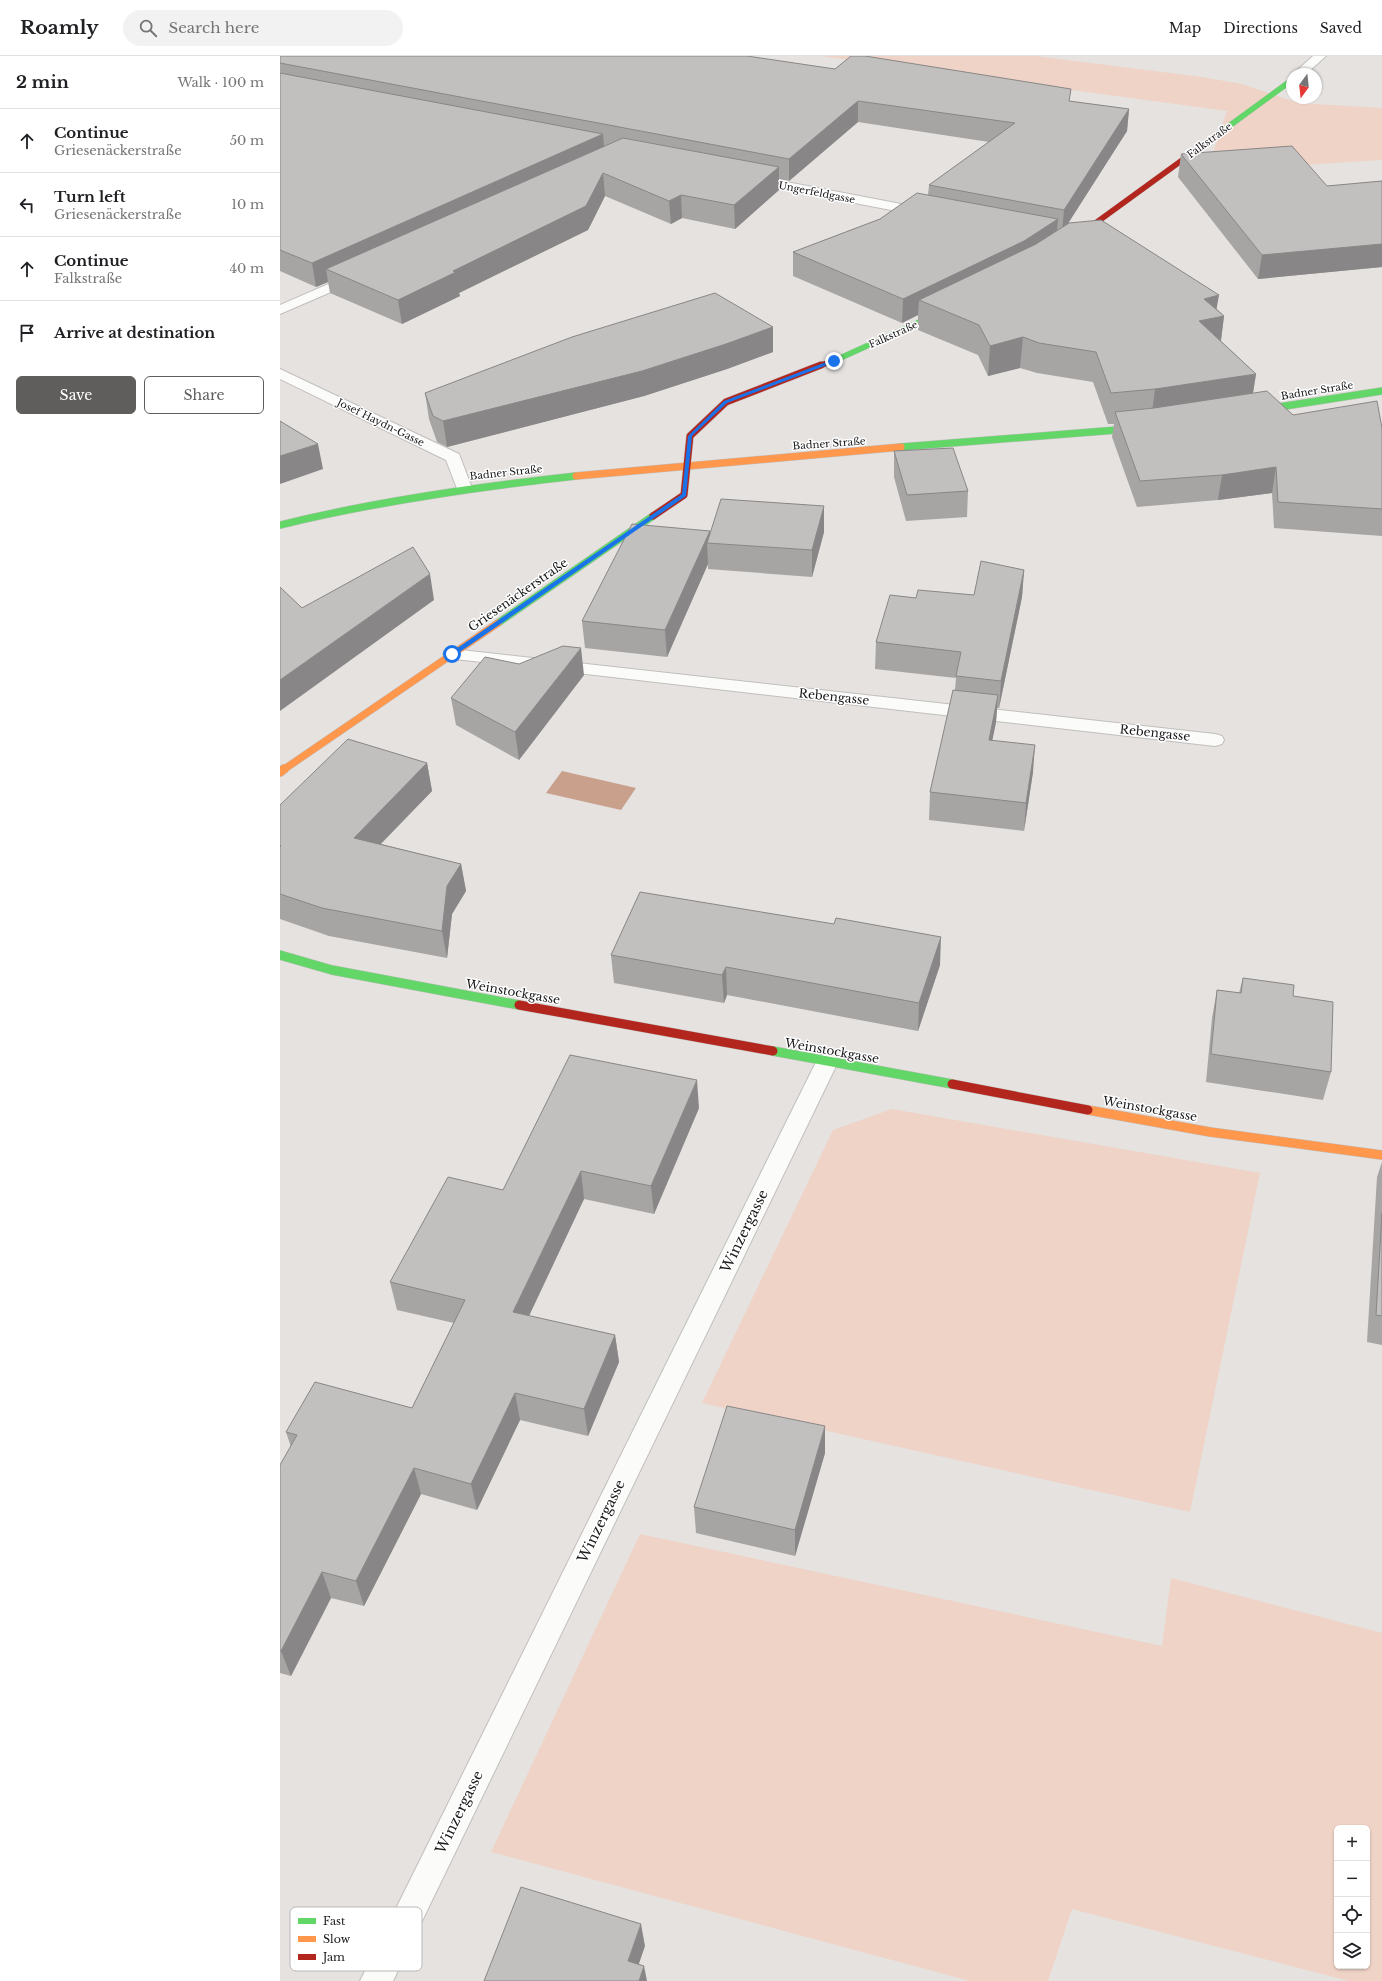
<!DOCTYPE html>
<html lang="en">
<head>
<meta charset="utf-8">
<style>
	:root { --surface:#fff; --page:#f2f2f2; --text:#202124; --muted:#757577; --line:#e0e0e0; --accent:#605e5d }
	body { margin:0; font-family:"Libre Baskerville",serif; background:var(--page); color:var(--text) }
	.controls { position:absolute; right:12px; bottom:12px; display:grid; overflow:hidden; border-radius:6px; box-shadow:0 1px 3px #0004 }
	.controls button { width:36px; height:36px; display:grid; place-items:center; padding:0; border:0; border-bottom:1px solid var(--line); background:var(--surface); color:var(--text); font:20px sans-serif }
	.compass { position:absolute; left:1006px; top:12px; width:36px; height:36px; border-radius:50%; background:var(--surface); box-shadow:0 1px 3px #0004; rotate:195deg }
	.stop { position:absolute; width:12px; height:12px; margin:-9px; border:3px solid #1a73e8; border-radius:50%; background:#fff }
	.stop.end { background:#1a73e8; border-color:#fff; box-shadow:0 1px 4px #0008 }
	.list { margin:0; padding:0; list-style:none }
	h2 { display:flex; justify-content:space-between; align-items:center; height:52px; margin:0; padding:0 16px; font-size:17px }
	h2 small { font-size:13px; font-weight:400; color:var(--muted) }
	.list li { display:grid; grid-template-columns:26px 1fr auto; gap:12px; align-items:center; box-sizing:border-box; height:64px; padding:0 16px; border-top:1px solid var(--line) }
	.list b { display:block; font-size:15px; white-space:nowrap }
	.list p { margin:0; font-size:13px; white-space:nowrap; color:var(--muted) }
	.list em { font-size:13px; font-style:normal; color:var(--muted) }
	.actions { display:flex; gap:8px; padding:12px 16px }
	.actions a { flex:1; padding:9px 0; border:1px solid var(--accent); border-radius:6px; text-align:center; font-size:14px; color:var(--accent) }
	.actions .main { background:var(--accent); color:#fff }
	.icon { flex:none; width:22px; height:22px; fill:none; stroke:currentColor; stroke-width:2; stroke-linecap:round; stroke-linejoin:round }
	.map { position:relative; flex:none; width:1102px; height:1925px; overflow:hidden }
	header { display:flex; align-items:center; gap:24px; box-sizing:border-box; height:56px; padding:0 20px; background:var(--surface); border-bottom:1px solid var(--line) }
	header strong { font-size:19px }
	nav { display:flex; gap:22px; margin-inline-start:auto; font-size:14px }
	.search { width:280px; height:36px; background:var(--page); display:flex; align-items:center; gap:10px; box-sizing:border-box; padding:0 14px; border-radius:22px; color:var(--muted); font-size:15px }
	main { display:flex }
	aside { flex:1; background:var(--surface) }
	.map>svg:first-child { display:block }
	.green { fill:#efd3c6; fill-rule:evenodd }
	.water { fill:#c8a08c }
	.lines { fill:none; stroke-linecap:round; stroke-linejoin:round }
	.street-casing { stroke:#c1bfbe; stroke-width:2 }
	.fast-far2-casing { stroke:#c1bfbe; stroke-width:6 }
	.fast-far1-casing { stroke:#c1bfbe; stroke-width:8 }
	.fast-casing { stroke:#c1bfbe; stroke-width:10 }
	.slow-far1-casing { stroke:#c1bfbe; stroke-width:8 }
	.slow-casing { stroke:#c1bfbe; stroke-width:10 }
	.jam-far2-casing { stroke:#c1bfbe; stroke-width:6 }
	.jam-far1-casing { stroke:#c1bfbe; stroke-width:8 }
	.jam-casing { stroke:#c1bfbe; stroke-width:10 }
	.street { fill:#fbfbfa; fill-rule:evenodd }
	.fast-far2 { stroke:#63d668; stroke-width:5.5 }
	.fast-far1 { stroke:#63d668; stroke-width:7 }
	.fast { stroke:#63d668; stroke-width:9 }
	.slow-far1 { stroke:#ff974d; stroke-width:7 }
	.slow { stroke:#ff974d; stroke-width:9 }
	.jam-far2 { stroke:#b3261e; stroke-width:5.5 }
	.jam-far1 { stroke:#b3261e; stroke-width:7 }
	.jam { stroke:#b3261e; stroke-width:9 }
	.wall { fill:#a7a5a4 }
	.shaded-wall { fill:#888686 }
	.building { fill:#c2c0bf; stroke:#888686 }
	.route { fill:#1a73e8 }
	.labels { text-anchor:middle; stroke-width:3; stroke-linejoin:round; paint-order:stroke }
	.far-street-label { font-size:10px; fill:#191717; stroke:#fff }
	.street-label { font-size:12px; fill:#191717; stroke:#fff }
	.near-street-label { font-size:14px; fill:#191717; stroke:#fff }
	.key { fill:#fff; stroke:#bab9b9; stroke-width:1 }
	.key-label { font-size:11px; fill:#191717 }
</style>
</head>
<body>
<header>
<strong>Roamly</strong>
<div class="search"><svg class="icon" aria-label="search" viewBox="0 0 24 24"><circle cx="10" cy="10" r="6"/><path d="M15 15l6 6"/></svg>Search here</div>
<nav><a>Map</a><a>Directions</a><a>Saved</a></nav>
</header>
<main>
<aside>
<h2>2 min<small>Walk · 100 m</small></h2>
<ul class="list">
<li><svg class="icon" aria-label="ahead" viewBox="0 0 24 24"><path d="M12 20V5M6 11l6-6 6 6"/></svg><div><b>Continue</b><p>Griesenäckerstraße</p></div><em>50 m</em></li>
<li><svg class="icon" aria-label="left" viewBox="0 0 24 24"><path d="M17 20v-9H6M10 6l-5 5 5 5"/></svg><div><b>Turn left</b><p>Griesenäckerstraße</p></div><em>10 m</em></li>
<li><svg class="icon" aria-label="ahead" viewBox="0 0 24 24"><path d="M12 20V5M6 11l6-6 6 6"/></svg><div><b>Continue</b><p>Falkstraße</p></div><em>40 m</em></li>
<li><svg class="icon" aria-label="arrive" viewBox="0 0 24 24"><path d="M6 21V4h12l-3 4 3 4H6"/></svg><div><b>Arrive at destination</b></div></li>
</ul>
<div class="actions"><a class="main">Save</a><a>Share</a></div>
</aside>
<div class="map">
<svg width="1102" height="1925" viewBox="0 0 1102 1925">
	<rect width="100%" height="100%" fill="#e5e2e0"/>
	<g class="green">
		<polygon points="541,0 755,0 922,21 962,28 1018,47 1102,52 1102,104 927,115 947,55"/>
		<polygon points="612,1053 980,1117 910,1456 422,1347 553,1074"/>
		<path d="M360 1478 882 1590 891 1522 1102 1577V1925H1069L792 1853 768 1925H690L211 1796ZM1057 1772H1087V1910H1057Z"/>
	</g>
	<polygon class="water" points="282,715 356,732 341,754 266,737"/>
	<g class="lines">
		<defs>
			<g id="street">
				<polygon points="1033,0 1046,0 1026,18 1013,18"/>
				<polygon points="470,119 647,153 652,154 654,157 652,160 647,161 466,126 464,123 466,120"/>
				<polygon points="76,216 81,217 83,220 81,223 0,258 0,249"/>
				<polygon points="0,313 179,398 192,432 190,435 184,437 178,435 166,404 0,323"/>
				<polygon points="172,593 935,678 942,680 944,684 942,688 935,690 166,602 163,598 166,594"/>
				<polygon points="547,998 555,1000 558,1006 113,1925 80,1925 536,1006 539,1000"/>
			</g>
			<g id="fast-far2">
				<polyline points="934,81 1012,24"/>
				<polyline points="558,303 666,254"/>
			</g>
			<g id="fast-far1">
				<polyline points="973,355 1102,335"/>
				<polyline points="621,391 862,372"/>
				<path d="M0 469C98 445 196 431 296 420"/>
				<polyline points="218,567 373,460"/>
			</g>
			<g id="fast">
				<polyline points="0,899 52,914 239,949"/>
				<polyline points="493,995 672,1028"/>
			</g>
			<g id="slow-far1">
				<polyline points="296,420 621,391"/>
				<polyline points="3,714 218,567"/>
			</g>
			<g id="slow">
				<polyline points="0,716 4,713"/>
				<polyline points="808,1054 930,1076 1102,1099"/>
			</g>
			<g id="jam-far2">
				<polyline points="795,182 934,81"/>
				<polyline points="539,310 558,303"/>
			</g>
			<polyline id="jam-far1" points="373,460 404,439 410,380 446,346 541,309"/>
			<g id="jam">
				<polyline points="239,949 493,995"/>
				<polyline points="672,1028 808,1054"/>
			</g>
		</defs>
		<use href="#street" class="street-casing"/>
		<use href="#fast-far2" class="fast-far2-casing"/>
		<use href="#fast-far1" class="fast-far1-casing"/>
		<use href="#fast" class="fast-casing"/>
		<use href="#slow-far1" class="slow-far1-casing"/>
		<use href="#slow" class="slow-casing"/>
		<use href="#jam-far2" class="jam-far2-casing"/>
		<use href="#jam-far1" class="jam-far1-casing"/>
		<use href="#jam" class="jam-casing"/>
		<use href="#street" class="street"/>
		<use href="#fast-far2" class="fast-far2"/>
		<use href="#fast-far1" class="fast-far1"/>
		<use href="#fast" class="fast"/>
		<use href="#slow-far1" class="slow-far1"/>
		<use href="#slow" class="slow"/>
		<use href="#jam-far2" class="jam-far2"/>
		<use href="#jam-far1" class="jam-far1"/>
		<use href="#jam" class="jam"/>
	</g>
	<g class="wall">
		<polygon points="0,0 555,13 849,53 847,75 788,167 937,253 944,260 941,285 976,318 973,337 1013,359 1102,372 1102,480 994,472 992,437 938,444 857,451 832,381 834,368 828,368 813,326 757,317 740,312 708,320 698,299 638,274 638,259 622,267 513,220 513,196 600,163 648,139 649,129 709,86 578,66 509,125 499,123 499,134 455,173 402,162 391,168 325,140 308,174 179,237 180,240 122,268 50,237 48,226 36,231 0,215"/>
		<polygon points="901,98 1047,130 1102,125 1102,211 978,223 898,121"/>
		<polygon points="493,271 493,296 447,313 364,340 167,391 157,386 149,363 145,337"/>
		<polygon points="614,395 688,435 687,461 626,465 614,421"/>
		<polygon points="430,475 430,477 544,476 532,521 428,513 428,508 387,601 305,592 302,565"/>
		<polygon points="744,514 742,541 719,652 717,652 716,666 712,684 753,716 744,775 649,764 650,736 675,634 676,622 595,613 596,586 636,542 694,539"/>
		<polygon points="304,619 239,704 176,669 171,642"/>
		<polygon points="147,707 152,735 101,788 181,808 186,835 172,858 167,902 49,880 0,863 0,749"/>
		<polygon points="331,899 660,909 638,975 447,939 444,947 334,927"/>
		<polygon points="963,922 1013,940 1051,1016 1043,1044 926,1026 932,962 937,934 959,937"/>
		<polygon points="419,1052 374,1158 304,1143 249,1260 335,1279 339,1306 308,1380 240,1364 197,1454 141,1438 84,1550 51,1542 11,1620 0,1617 0,1409 11,1391 6,1376 132,1352 174,1267 117,1254 110,1226 223,1134"/>
		<polygon points="1102,1106 1102,1289 1087,1286 1097,1121"/>
		<polygon points="545,1397 515,1500 416,1477 414,1451"/>
	</g>
	<g class="shaded-wall">
		<polygon points="578,45 578,66 509,125 509,103"/>
		<polygon points="849,53 847,75 782,177 784,154"/>
		<polygon points="323,78 325,101 46,213 48,226 36,231 32,207"/>
		<polygon points="499,111 499,134 455,173 454,149"/>
		<polygon points="323,117 325,140 308,174 179,237 180,240 122,268 118,244 173,215"/>
		<polygon points="401,139 402,162 391,168 389,145"/>
		<polygon points="778,163 776,186 639,244 638,259 622,267 623,243"/>
		<polygon points="1102,188 1102,211 978,223 982,199"/>
		<polygon points="939,239 935,262 944,260 940,291 919,265 924,243"/>
		<polygon points="493,271 493,296 447,313 364,340 167,391 163,365"/>
		<polygon points="743,281 740,312 708,320 710,290"/>
		<polygon points="976,318 971,349 871,365 875,333"/>
		<polygon points="38,388 43,413 0,428 0,400"/>
		<polygon points="996,411 992,437 938,444 942,419"/>
		<polygon points="544,450 544,476 532,521 532,494"/>
		<polygon points="430,475 430,487 427,487 428,508 387,601 385,574"/>
		<polygon points="744,514 742,541 719,652 721,625"/>
		<polygon points="150,518 154,544 0,655 0,624"/>
		<polygon points="301,592 304,619 239,704 235,676"/>
		<polygon points="718,639 716,666 707,711 709,684"/>
		<polygon points="755,689 753,716 744,775 746,747"/>
		<polygon points="147,707 152,735 80,809 74,782"/>
		<polygon points="181,808 186,835 172,858 167,902 162,875 167,830"/>
		<polygon points="661,881 660,909 638,975 639,947"/>
		<polygon points="446,911 447,939 444,947 442,919"/>
		<polygon points="417,1024 419,1052 374,1158 371,1130"/>
		<polygon points="301,1115 304,1143 238,1283 233,1256"/>
		<polygon points="335,1279 339,1306 308,1380 304,1353"/>
		<polygon points="235,1337 240,1364 197,1454 191,1428"/>
		<polygon points="545,1370 545,1397 515,1500 515,1474"/>
		<polygon points="134,1412 141,1438 84,1550 76,1525"/>
		<polygon points="42,1516 51,1542 11,1620 1,1595"/>
		<polygon points="361,1868 365,1890 353,1925 348,1905"/>
		<polygon points="364,1910 367,1925 359,1925"/>
	</g>
	<g class="building">
		<polygon points="0,0 467,0 555,13 571,0 585,0 791,33 789,45 849,53 784,154 649,129 735,67 578,45 509,103 0,7"/>
		<polygon points="0,17 323,78 32,207 0,194"/>
		<polygon points="343,82 499,111 454,149 401,139 389,145 323,117 306,150 173,215 176,216 118,244 46,213"/>
		<polygon points="1012,90 1047,130 1102,125 1102,188 982,199 901,98"/>
		<polygon points="637,137 778,163 744,185 623,243 513,196 600,163"/>
		<polygon points="821,164 939,239 924,243 944,260 919,265 976,318 875,333 831,337 816,296 759,287 743,281 710,290 699,269 639,244 756,188 789,167"/>
		<polygon points="435,237 493,271 446,288 362,315 163,365 153,360 145,337 292,281"/>
		<polygon points="987,335 1013,359 1097,345 1102,372 1102,453 998,446 996,411 942,419 860,425 835,356 874,352"/>
		<polygon points="0,365 38,388 0,400"/>
		<polygon points="673,392 688,435 627,439 614,395"/>
		<polygon points="441,443 544,450 532,494 427,487"/>
		<polygon points="352,468 430,475 385,574 302,565"/>
		<polygon points="133,491 150,518 0,624 0,531 22,552"/>
		<polygon points="701,505 744,514 721,625 676,620 681,596 596,586 610,539 636,542 638,534 694,539"/>
		<polygon points="283,590 301,592 235,676 171,642 205,601 239,608"/>
		<polygon points="673,634 718,639 709,684 755,689 746,747 650,736"/>
		<polygon points="68,683 147,707 74,782 181,808 167,830 162,875 42,852 0,838 0,791 1,790 0,789 0,749"/>
		<polygon points="360,836 554,868 556,862 661,881 639,947 446,911 442,919 331,899"/>
		<polygon points="963,922 1014,929 1013,940 1053,946 1051,1016 931,998 937,934 961,937"/>
		<polygon points="290,999 417,1024 371,1130 301,1115 233,1256 335,1279 304,1353 235,1337 191,1428 134,1412 76,1525 42,1516 1,1595 0,1595 0,1409 17,1379 6,1376 35,1326 132,1352 185,1244 110,1226 168,1121 223,1134"/>
		<polygon points="1102,1157 1102,1260 1096,1259"/>
		<polygon points="447,1350 545,1370 515,1474 414,1451"/>
		<polygon points="241,1831 361,1868 348,1905 364,1910 359,1925 204,1925"/>
	</g>
	<polygon class="route" points="554,303 555,306 447,347 412,380 406,440 174,600 170,600 170,597 402,438 408,380 444,345"/>
	<g class="labels">
		<g class="far-street-label">
			<text transform="translate(929 84) rotate(-36)" y="4">Falkstraße</text>
			<text transform="translate(537 136) rotate(11)" y="4">Ungerfeldgasse</text>
			<text transform="translate(613 278) rotate(-24)" y="4">Falkstraße</text>
			<text transform="translate(1037 334) rotate(-9)" y="4">Badner Straße</text>
			<text transform="translate(101 366) rotate(26)" y="4">Josef Haydn-Gasse</text>
			<text transform="translate(549 387) rotate(-4)" y="4">Badner Straße</text>
			<text transform="translate(226 416) rotate(-6)" y="4">Badner Straße</text>
		</g>
		<g class="street-label">
			<text transform="translate(238 539) rotate(-35)" y="4">Griesenäckerstraße</text>
			<text transform="translate(554 641) rotate(6)" y="4">Rebengasse</text>
			<text transform="translate(875 677) rotate(6)" y="4">Rebengasse</text>
			<text transform="translate(233 936) rotate(10)" y="4">Weinstockgasse</text>
			<text transform="translate(552 995) rotate(10)" y="4">Weinstockgasse</text>
			<text transform="translate(870 1053) rotate(10)" y="4">Weinstockgasse</text>
		</g>
		<g class="near-street-label">
			<text transform="translate(464 1175) rotate(-64)" y="5">Winzergasse</text>
			<text transform="translate(321 1465) rotate(-64)" y="5">Winzergasse</text>
			<text transform="translate(179 1756) rotate(-64)" y="5">Winzergasse</text>
		</g>
	</g>
	<rect x="10" y="1851" width="132" height="64" rx="6" class="key"/>
	<rect x="18" y="1862" width="18" height="6" fill="#63d668"/>
	<rect x="18" y="1880" width="18" height="6" fill="#ff974d"/>
	<rect x="18" y="1898" width="18" height="6" fill="#b3261e"/>
	<g class="key-label">
		<text x="43" y="1869">Fast</text>
		<text x="43" y="1887">Slow</text>
		<text x="43" y="1905">Jam</text>
	</g>
</svg>
<div class="controls">
<button>+</button>
<button>−</button>
<button><svg class="icon" aria-label="locate" viewBox="0 0 24 24"><circle cx="12" cy="12" r="6"/><path d="M12 2v4M12 18v4M2 12h4M18 12h4"/></svg></button>
<button><svg class="icon" aria-label="layers" viewBox="0 0 24 24"><path d="M12 4l9 5-9 5-9-5zM3 14l9 5 9-5"/></svg></button>
</div>
<svg class="compass" viewBox="-18 -18 36 36"><path d="M0-13l5 13h-10z" fill="#e53935"/><path d="M0 13l5-13h-10z" fill="#757577"/></svg>
<div class="stop" style="left:172px;top:598px"></div>
<div class="stop end" style="left:554px;top:305px"></div>
</div>
</main>
</body>
</html>
